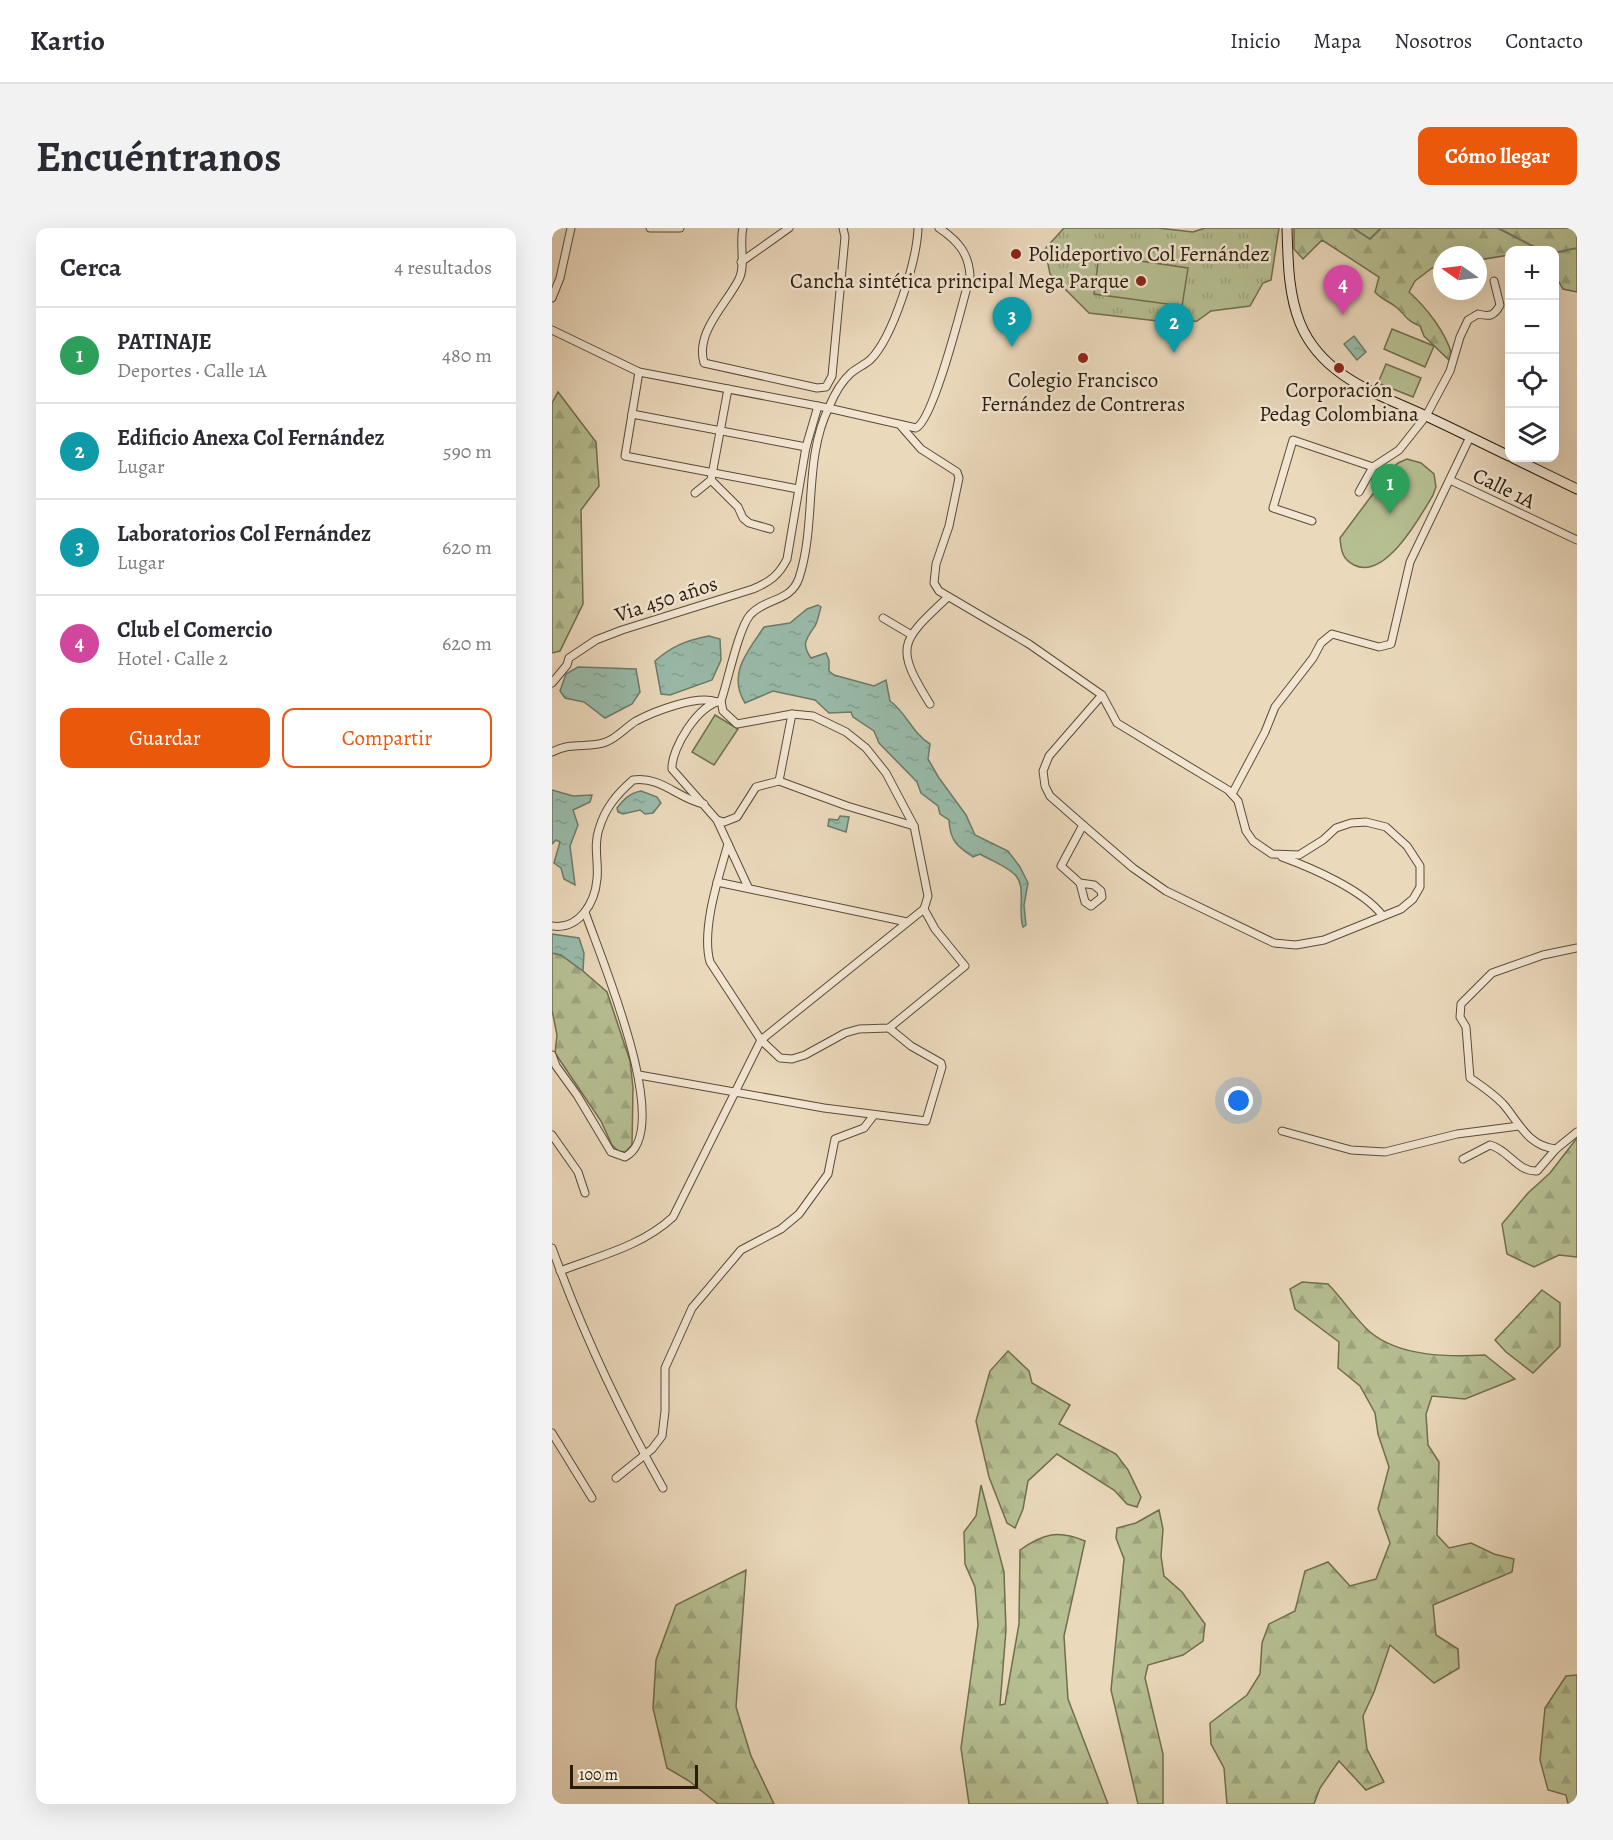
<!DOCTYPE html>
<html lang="es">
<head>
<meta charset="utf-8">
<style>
	:root { --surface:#fff; --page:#f2f2f3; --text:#2b2b33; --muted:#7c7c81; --line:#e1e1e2; --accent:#ea580c }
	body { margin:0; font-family:Alegreya,serif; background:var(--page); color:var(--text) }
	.controls { position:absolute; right:18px; top:18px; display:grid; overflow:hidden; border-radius:12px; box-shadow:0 6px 24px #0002 }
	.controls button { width:54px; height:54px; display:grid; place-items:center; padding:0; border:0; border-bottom:2px solid var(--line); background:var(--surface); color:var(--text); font:30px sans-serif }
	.compass { position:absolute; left:881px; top:18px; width:54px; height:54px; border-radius:50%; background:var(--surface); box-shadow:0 6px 24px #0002; rotate:284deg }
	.scale { position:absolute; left:18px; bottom:15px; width:128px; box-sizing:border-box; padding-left:6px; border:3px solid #291c0b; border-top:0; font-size:16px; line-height:21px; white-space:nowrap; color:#291c0b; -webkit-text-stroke:4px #f2e6d3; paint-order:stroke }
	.you { position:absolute; left:687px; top:873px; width:21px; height:21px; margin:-15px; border:4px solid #fff; border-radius:50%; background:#1a73e8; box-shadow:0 0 0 9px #1a73e833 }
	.badge { display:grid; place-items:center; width:39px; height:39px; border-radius:50%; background:var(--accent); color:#fff; font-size:20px; font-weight:700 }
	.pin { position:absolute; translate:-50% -50px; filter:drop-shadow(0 2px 3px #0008) }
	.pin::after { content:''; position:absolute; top:32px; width:21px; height:18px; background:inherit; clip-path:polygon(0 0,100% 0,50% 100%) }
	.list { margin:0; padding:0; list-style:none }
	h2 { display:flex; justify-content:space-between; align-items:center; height:78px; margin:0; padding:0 24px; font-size:26px }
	h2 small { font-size:20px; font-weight:400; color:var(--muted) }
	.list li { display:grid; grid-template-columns:39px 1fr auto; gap:18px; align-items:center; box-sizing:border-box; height:96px; padding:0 24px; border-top:2px solid var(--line) }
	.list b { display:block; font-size:22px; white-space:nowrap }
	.list p { margin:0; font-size:20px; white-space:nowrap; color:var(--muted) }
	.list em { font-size:20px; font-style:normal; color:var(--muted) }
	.actions { display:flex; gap:12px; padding:18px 24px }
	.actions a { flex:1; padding:14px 0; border:2px solid var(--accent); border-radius:12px; text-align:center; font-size:21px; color:var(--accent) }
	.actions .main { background:var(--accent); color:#fff }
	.icon { flex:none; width:33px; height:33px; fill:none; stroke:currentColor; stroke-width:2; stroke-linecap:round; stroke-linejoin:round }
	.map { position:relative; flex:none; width:1025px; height:1576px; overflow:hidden; border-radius:12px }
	header { display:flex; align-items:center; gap:36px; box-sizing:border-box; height:84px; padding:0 30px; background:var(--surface); border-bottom:2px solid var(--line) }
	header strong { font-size:28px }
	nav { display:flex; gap:33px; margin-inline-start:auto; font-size:21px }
	.intro { display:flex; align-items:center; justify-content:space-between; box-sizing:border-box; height:144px; padding:0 36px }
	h1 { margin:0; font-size:42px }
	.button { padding:15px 27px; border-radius:12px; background:var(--accent); color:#fff; font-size:21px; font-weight:700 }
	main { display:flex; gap:36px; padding:0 36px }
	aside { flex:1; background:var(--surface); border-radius:12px; box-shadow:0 6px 24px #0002 }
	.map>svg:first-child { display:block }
	.grass { fill:url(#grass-tufts); stroke:#706e4e; stroke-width:1.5 }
	.forest { fill:url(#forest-firs); stroke:#706e4e; stroke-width:1.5 }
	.pitch { fill:#b6bf92; stroke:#706e4e; stroke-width:1.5 }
	.water { fill:url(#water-ripples); stroke:#6c7b6a; stroke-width:1.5 }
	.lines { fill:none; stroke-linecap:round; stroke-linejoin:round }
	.stream { stroke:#6c7b6a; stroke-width:2 }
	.street-casing { stroke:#5a4b37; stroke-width:9 }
	.secondary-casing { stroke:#291c0b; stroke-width:11 }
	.street { stroke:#f2e6d3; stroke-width:7 }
	.secondary { stroke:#f2e6d3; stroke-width:9 }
	.poi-dot { fill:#8f2418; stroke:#f2e6d3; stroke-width:2 }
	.labels { text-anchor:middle; stroke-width:5; stroke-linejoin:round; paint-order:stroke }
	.poi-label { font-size:21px; fill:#291c0b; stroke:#f2e6d3 }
	.street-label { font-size:21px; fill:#291c0b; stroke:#f2e6d3 }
</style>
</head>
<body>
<header>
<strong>Kartio</strong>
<nav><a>Inicio</a><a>Mapa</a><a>Nosotros</a><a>Contacto</a></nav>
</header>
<div class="intro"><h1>Encuéntranos</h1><a class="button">Cómo llegar</a></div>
<main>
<aside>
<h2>Cerca<small>4 resultados</small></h2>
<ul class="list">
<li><span class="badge" style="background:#2e9e5b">1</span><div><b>PATINAJE</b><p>Deportes · Calle 1A</p></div><em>480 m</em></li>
<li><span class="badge" style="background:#0f9aa8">2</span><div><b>Edificio Anexa Col Fernández</b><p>Lugar</p></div><em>590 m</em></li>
<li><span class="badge" style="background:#0f9aa8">3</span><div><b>Laboratorios Col Fernández</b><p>Lugar</p></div><em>620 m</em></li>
<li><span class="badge" style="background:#d1479c">4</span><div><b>Club el Comercio</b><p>Hotel · Calle 2</p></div><em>620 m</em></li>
</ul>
<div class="actions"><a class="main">Guardar</a><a>Compartir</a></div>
</aside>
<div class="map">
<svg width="1025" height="1576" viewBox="0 0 1025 1576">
	<defs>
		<pattern id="grass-tufts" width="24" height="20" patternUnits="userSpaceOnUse" patternTransform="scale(1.5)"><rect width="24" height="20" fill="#b6bf92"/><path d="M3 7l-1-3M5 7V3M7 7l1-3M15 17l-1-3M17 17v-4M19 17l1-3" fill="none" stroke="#9ca47d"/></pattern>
		<pattern id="forest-firs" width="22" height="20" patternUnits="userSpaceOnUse" patternTransform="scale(1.5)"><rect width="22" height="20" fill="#b6bf92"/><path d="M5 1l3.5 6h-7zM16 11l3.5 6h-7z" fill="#9ca47d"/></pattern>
		<pattern id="water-ripples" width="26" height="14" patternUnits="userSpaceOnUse" patternTransform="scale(1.5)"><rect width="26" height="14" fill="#9ba"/><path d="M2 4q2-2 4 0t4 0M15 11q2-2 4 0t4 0" fill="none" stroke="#84a091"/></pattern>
	</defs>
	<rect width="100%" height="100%" fill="#ebd9bc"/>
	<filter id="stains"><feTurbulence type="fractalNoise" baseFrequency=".00333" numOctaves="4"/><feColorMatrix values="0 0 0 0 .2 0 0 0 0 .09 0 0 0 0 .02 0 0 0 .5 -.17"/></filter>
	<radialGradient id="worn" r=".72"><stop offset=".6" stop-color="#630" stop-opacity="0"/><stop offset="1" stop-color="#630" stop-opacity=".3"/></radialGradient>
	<polygon class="grass" points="512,0 606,0 641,4 653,0 727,0 719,52 711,55 698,78 659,83 645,93 623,95 537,85 498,46 493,21"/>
	<g class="forest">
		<path d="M742 0H1025V64L1011 61 1003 47 1002 22H957V27L926 32V27H890V40H880L863 53 857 64C875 80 894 105 900 127L897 132 872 108 868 98C853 92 855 88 844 79 837 73 830 72 823 64L827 49 770 12 751 31 742 21Z"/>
		<polygon points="6,164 44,214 47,258 29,282 31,376 8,423 0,425 0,175"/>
		<polygon points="0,725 9,727 31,743 55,764 78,833 81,860 80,917 73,924 66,923 60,917 49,893 3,825 5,807 0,782"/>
		<polygon points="1025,910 1025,1029 1007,1027 982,1039 955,1026 950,996 976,965 998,945"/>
		<path d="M750 1054 776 1056C791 1071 803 1091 818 1104 848 1129 897 1129 933 1127L963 1151 913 1171 880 1168 874 1186 876 1217 887 1234 885 1307 897 1320 919 1315 942 1326 962 1331 960 1344 881 1377 884 1407 906 1421 907 1440 882 1455 838 1417 822 1464 811 1488 815 1521 832 1554 814 1562 787 1533 768 1560 762 1576H675L672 1540 659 1516 658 1495 695 1467 708 1446 710 1415 717 1396 743 1383 753 1343 776 1334 798 1358 824 1351 838 1315 826 1281 837 1239 826 1206 823 1185 808 1158 786 1140 787 1114 743 1081 738 1061Z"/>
		<polygon points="990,1062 1008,1075 1008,1118 981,1145 954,1124 943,1112"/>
		<polygon points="456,1123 477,1143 480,1155 518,1177 507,1196 564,1226 576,1242 589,1269 585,1279 575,1276 562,1262 505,1226 476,1253 471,1281 463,1300 455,1295 437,1249 424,1193 438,1143"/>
		<path d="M429 1257 452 1344 454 1402 448 1477 453 1476 467 1396 468 1322C492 1305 506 1302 533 1313L512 1408 516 1471 556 1576H417L409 1520 426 1397 423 1359 413 1336 412 1304 424 1288Z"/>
		<polygon points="607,1282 611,1301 609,1328 612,1348 630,1364 653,1396 651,1413 631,1427 596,1437 593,1450 611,1526 611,1576 586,1576 559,1462 572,1331 564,1310 565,1300 584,1295"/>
		<polygon points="194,1342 184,1479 199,1528 222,1576 166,1576 137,1553 115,1540 101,1480 104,1432 124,1377"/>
		<polygon points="1025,1447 1025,1576 1016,1576 1014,1567 996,1562 988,1532 993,1480 1014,1448"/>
	</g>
	<g class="pitch">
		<polygon points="547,27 636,40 630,78 542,66"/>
		<polygon points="840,101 882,118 873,139 832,121"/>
		<polygon points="834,136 869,150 861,169 826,155"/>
		<path d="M855 231 869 235 882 246 884 259 881 267C868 289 833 353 802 337 790 331 789 322 788 310L838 243 846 235Z"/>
		<polygon points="163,487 186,501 162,537 140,524"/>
	</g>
	<g class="water">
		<polygon points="802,108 814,124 805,132 792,116"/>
		<path d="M266 377 269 379C267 385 266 393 263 398 254 411 249 416 259 430L274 425 277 432V443L282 447 322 458 334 452 338 473C355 485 359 504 378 516L376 531 387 550 414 587 423 607 456 623 468 639 476 655 472 677 474 697 471 699C465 682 476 656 461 645 452 637 438 632 428 626L421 629C405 618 398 613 397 592L388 586 386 578 369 565 365 554 327 515 322 503 301 489 299 484 277 485 263 472 221 463 193 475C175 446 196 423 212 399L238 395 255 381Z"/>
		<path d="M157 408 168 411 169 432 160 452 118 467 109 466 103 433C120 418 135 412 157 408Z"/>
		<polygon points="26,439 84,441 88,464 80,476 53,490 32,474 13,470 8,463 14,446"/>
		<polygon points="0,562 21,568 40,567 38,574 21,582 26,597 18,618 23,657 12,651 9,640 2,635 8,614 4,612 0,616"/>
		<path d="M89 563 105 569 109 575 101 585 93 586 88 582 71 586 66 584 65 580C72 571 78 565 89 563Z"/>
		<polygon points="288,588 297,589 294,604 276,598 277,591 286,592"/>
		<polygon points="0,706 27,710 32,725 31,743 9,727 0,725"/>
	</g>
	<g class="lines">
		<g class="stream">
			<polyline points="801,0 818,11 829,0"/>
			<polyline points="946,0 988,22"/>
			<polyline points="1002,25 1025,20"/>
		</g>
		<defs>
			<g id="street">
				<polyline points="98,0 128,0"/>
				<path d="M191 0C187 15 194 38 187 51 174 77 143 104 152 135L265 160 274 159 280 148 293 9 291 0"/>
				<polyline points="189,34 237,0"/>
				<polyline points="0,70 8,50 19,0"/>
				<path d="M0 102 87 144 276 180 364 200C382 192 411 73 418 48 417 25 405 12 387 0"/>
				<polyline points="87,144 73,228 246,261"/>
				<polyline points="80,186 254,219"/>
				<polyline points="348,197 369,221 405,244 407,250 397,298 384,336 382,355 387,363 477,416 550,467 565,495 676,562 686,573 694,603 701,613 720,626 747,627 771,612 784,600 799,595 814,594 834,599 855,618 868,638 868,659 861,671 849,681 772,712 744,717 722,715 614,663 581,640 531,597 498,568 493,558 491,543 497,528 550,467"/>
				<polyline points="159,252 186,279 191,290 197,295 218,301"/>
				<polyline points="898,252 1025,312"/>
				<path d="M807 264 821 239 847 222 874 188 898 143 908 109 916 92 926 86C938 89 942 88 948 77L942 53"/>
				<polyline points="143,265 159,252 176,161"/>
				<polyline points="760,293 721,280 741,212 821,239"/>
				<polyline points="331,390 358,406"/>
				<path d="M0 455 15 437 17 430 44 412 70 402 201 361C218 354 227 347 235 331L254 219 266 178"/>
				<path d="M169 473C147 476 119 520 120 541L165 592 196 659"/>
				<path d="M378 476C342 418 348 414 396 369"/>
				<path d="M0 524C20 513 36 521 54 514 65 510 74 499 84 493 101 484 146 466 164 474"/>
				<polyline points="227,553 240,486"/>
				<polyline points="680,566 713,504 723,479 761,430 769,415 780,406 827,419 839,416 858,334 918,209"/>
				<polyline points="165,592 172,594 185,589 204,559 227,553 295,578 362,598"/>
				<path d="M176 616C167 648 149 701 158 734L209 812 228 830 240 831 253 827 293 805 307 801 337 800 413 738 383 701 372 681 376 668 362 598 334 545 314 520 294 504 261 488 240 486 185 496 171 483 169 473C176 453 186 402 198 387 213 370 239 374 247 350 265 295 251 232 277 179 282 167 289 154 299 145 305 140 312 137 318 132 341 110 365 32 366 0"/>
				<path d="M730 629C760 640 811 662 830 687"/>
				<polyline points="165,654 355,694"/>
				<polyline points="528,655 542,657 549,663 550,669 539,678 533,674 528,655 509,638 531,597"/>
				<path d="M0 698C27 702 43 675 45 651 47 634 41 618 47 601 53 580 65 566 81 552 110 548 126 571 152 576"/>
				<path d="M0 827 4 838 25 867 59 924 73 929C124 903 47 726 33 684"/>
				<polyline points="87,847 272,880 374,893 390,839 389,835 359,818 337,800"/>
				<polyline points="730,903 799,922 833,924 905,906 967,898"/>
				<polyline points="0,907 26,944 33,965"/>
				<path d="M1004 921C976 918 968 896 952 877 942 866 930 858 918 850L914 799 908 789 909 776 940 745 991 727 1025 720"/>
				<path d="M911 931 938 917C957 922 965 944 985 943L1004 921 1025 904"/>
				<path d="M0 1020C30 1103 67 1182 111 1260"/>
				<path d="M8 1043C47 1028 90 1018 121 989L209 812 372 681"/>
				<polyline points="0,1205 40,1270"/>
				<polyline points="64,1250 100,1221 110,1208 113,1183 113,1140 140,1080 189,1022 229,1001 247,986 276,946 283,911 312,900 322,887"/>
			</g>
			<g id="secondary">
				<path d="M735 0C736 32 736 65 748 95 770 149 826 166 874 188 902 201 930 215 957 228"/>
				<polyline points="961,230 1025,261"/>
			</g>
		</defs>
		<use href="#street" class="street-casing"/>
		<use href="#secondary" class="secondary-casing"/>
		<use href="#street" class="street"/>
		<use href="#secondary" class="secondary"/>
	</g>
	<g class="poi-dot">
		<circle cx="464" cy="26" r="6"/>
		<circle cx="589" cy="53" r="6"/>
		<circle cx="531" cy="130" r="6"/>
		<circle cx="787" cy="140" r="6"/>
	</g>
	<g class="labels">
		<g class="poi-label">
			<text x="476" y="33" text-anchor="start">Polideportivo Col Fernández</text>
			<text x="577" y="60" text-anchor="end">Cancha sintética principal Mega Parque</text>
			<text x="531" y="159">Colegio Francisco<tspan x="531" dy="24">Fernández de Contreras</tspan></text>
			<text x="787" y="169">Corporación<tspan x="787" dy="24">Pedag Colombiana</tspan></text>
		</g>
		<g class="street-label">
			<text transform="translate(952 260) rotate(26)" y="7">Calle 1A</text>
			<text transform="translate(114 371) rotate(-18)" y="7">Via 450 años</text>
		</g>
	</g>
	<rect width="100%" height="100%" filter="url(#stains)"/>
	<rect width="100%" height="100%" fill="url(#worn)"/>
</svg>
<div class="controls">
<button>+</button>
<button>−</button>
<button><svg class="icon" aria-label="locate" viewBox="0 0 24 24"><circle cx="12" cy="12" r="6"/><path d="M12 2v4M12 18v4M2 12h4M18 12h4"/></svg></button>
<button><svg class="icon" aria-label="layers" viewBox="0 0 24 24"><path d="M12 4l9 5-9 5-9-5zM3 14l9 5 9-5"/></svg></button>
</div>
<svg class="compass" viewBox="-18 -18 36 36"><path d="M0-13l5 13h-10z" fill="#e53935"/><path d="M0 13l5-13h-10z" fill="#7c7c81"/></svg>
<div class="scale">100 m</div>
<div class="you"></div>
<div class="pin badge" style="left:838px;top:286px;background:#2e9e5b">1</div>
<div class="pin badge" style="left:622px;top:125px;background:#0f9aa8">2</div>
<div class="pin badge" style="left:460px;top:119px;background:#0f9aa8">3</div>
<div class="pin badge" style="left:791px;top:87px;background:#d1479c">4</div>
</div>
</main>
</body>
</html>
